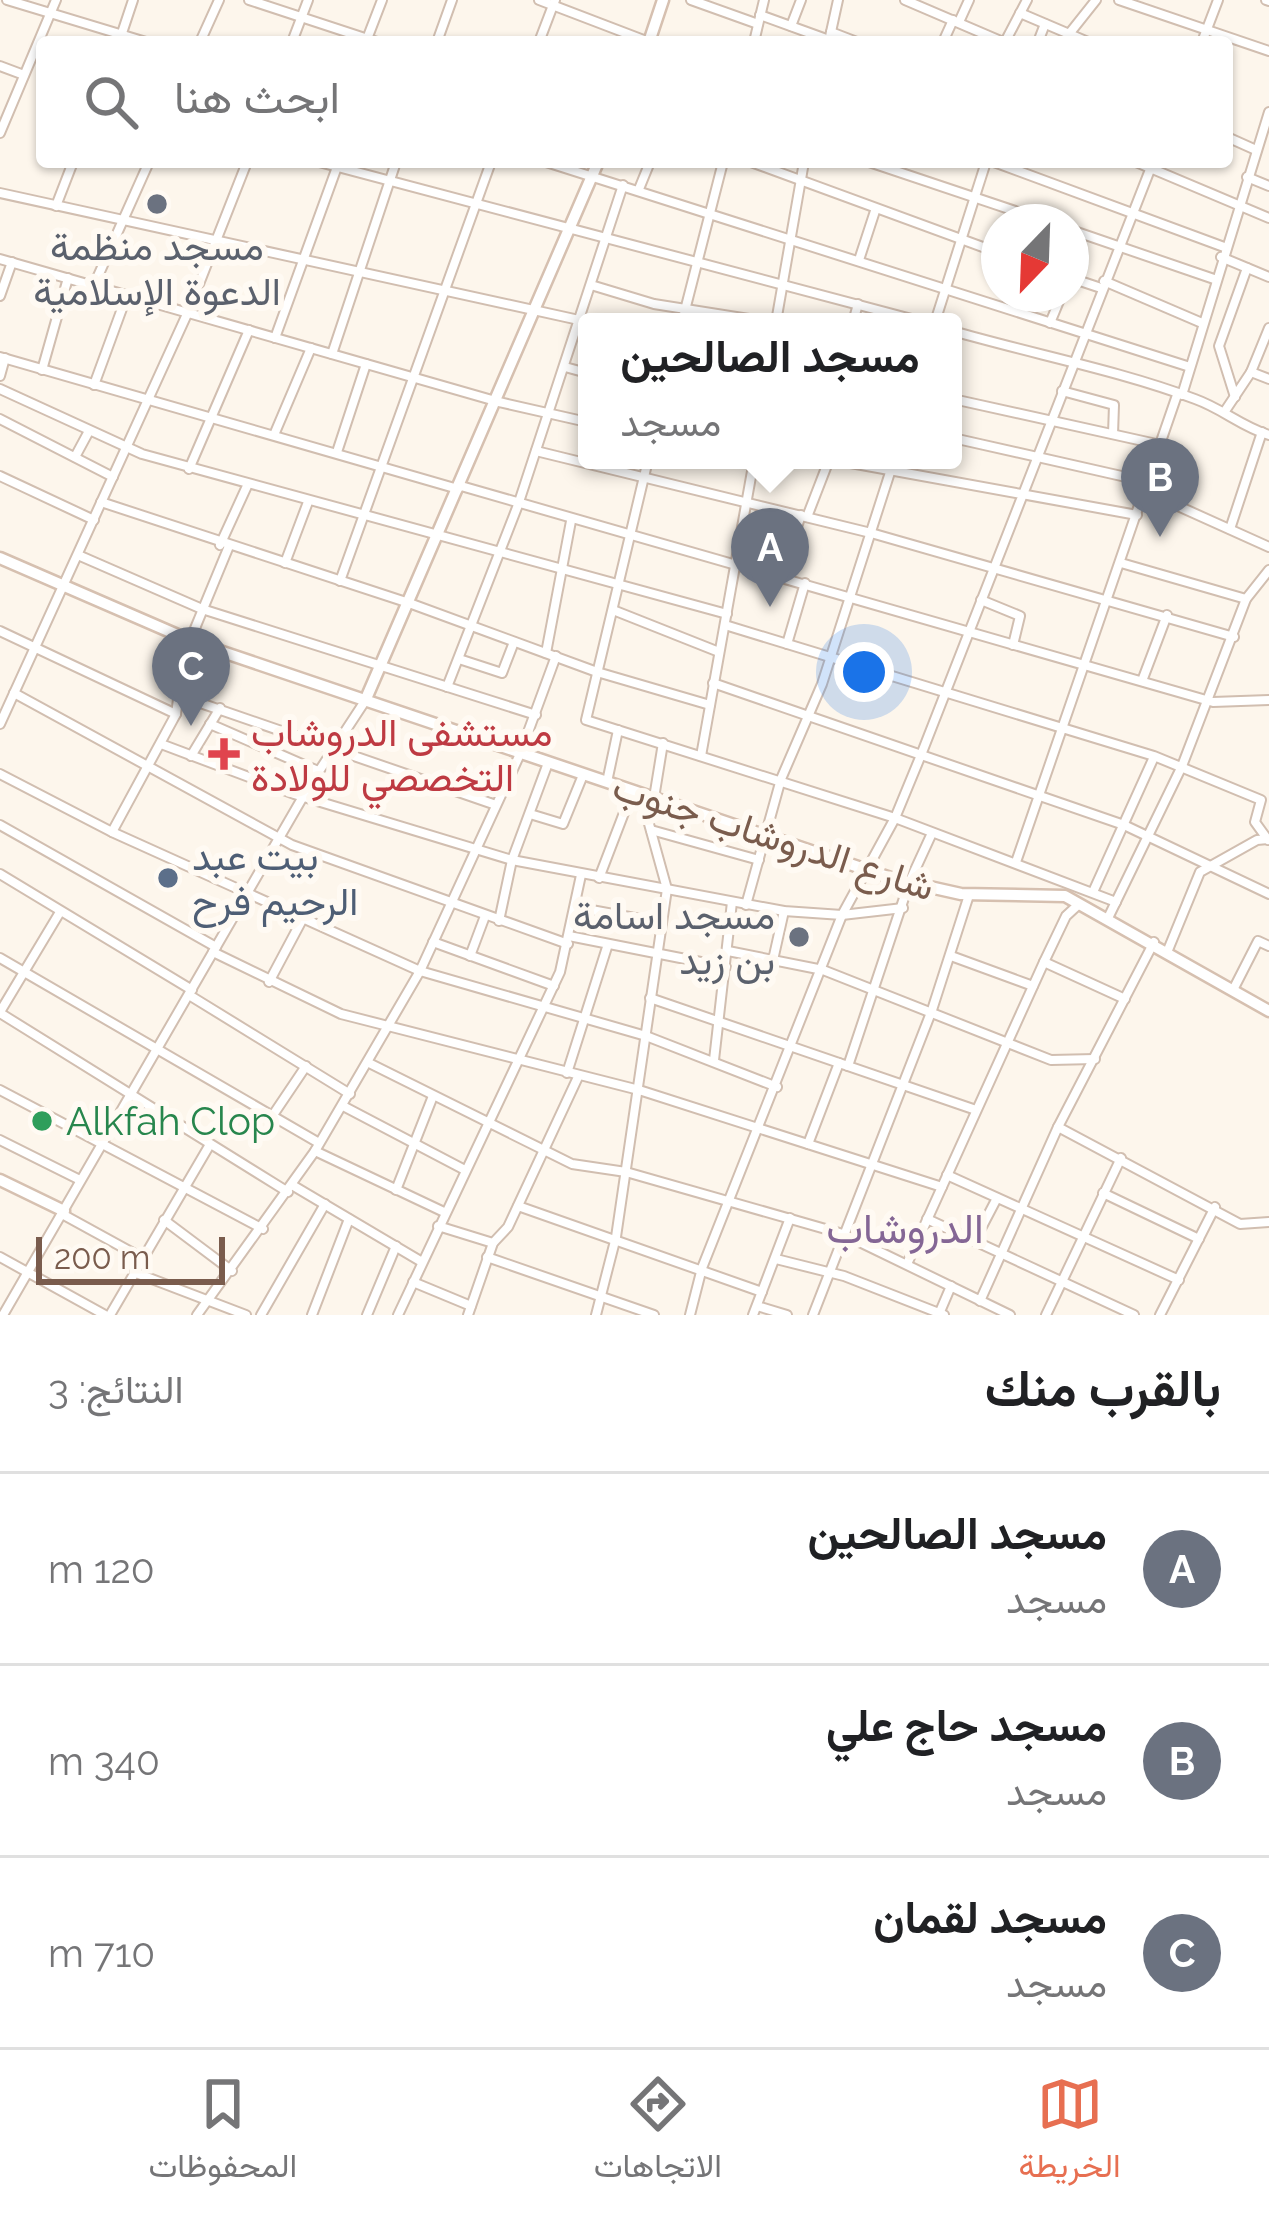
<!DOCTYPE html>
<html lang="ar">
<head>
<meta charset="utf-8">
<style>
	:root { --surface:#fff; --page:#f6f6f6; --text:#202124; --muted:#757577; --line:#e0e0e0; --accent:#e76f51 }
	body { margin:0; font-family:Raleway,Vazirmatn,sans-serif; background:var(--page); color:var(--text); direction:rtl }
	.compass { position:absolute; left:981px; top:204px; width:108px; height:108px; border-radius:50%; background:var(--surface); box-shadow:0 3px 9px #0004; rotate:203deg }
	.scale { position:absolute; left:36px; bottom:30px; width:189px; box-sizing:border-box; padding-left:12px; border:6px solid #7a5c4d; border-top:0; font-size:33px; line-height:42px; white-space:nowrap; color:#7a5c4d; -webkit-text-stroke:9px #fffaf3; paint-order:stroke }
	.you { position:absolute; left:864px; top:672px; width:42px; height:42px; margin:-30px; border:9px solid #fff; border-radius:50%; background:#1a73e8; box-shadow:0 0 0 18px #1a73e833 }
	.badge { display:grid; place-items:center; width:78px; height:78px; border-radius:50%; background:var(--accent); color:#fff; font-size:39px; font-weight:700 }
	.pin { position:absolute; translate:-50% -99px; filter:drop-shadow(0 3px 6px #0008) }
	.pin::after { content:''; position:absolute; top:63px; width:42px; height:36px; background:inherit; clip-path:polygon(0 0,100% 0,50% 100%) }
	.popup { position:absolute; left:578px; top:313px; width:384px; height:156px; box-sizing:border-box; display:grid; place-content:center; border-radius:12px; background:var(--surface); filter:drop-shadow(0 3px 9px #0005); font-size:39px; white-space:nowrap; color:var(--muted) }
	.popup b { font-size:45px; color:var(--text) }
	.popup::after { content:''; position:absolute; left:50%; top:100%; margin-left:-24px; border:24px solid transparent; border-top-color:var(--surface) }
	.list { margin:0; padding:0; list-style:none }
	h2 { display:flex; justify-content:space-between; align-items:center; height:156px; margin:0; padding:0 48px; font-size:51px }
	h2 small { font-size:39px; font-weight:400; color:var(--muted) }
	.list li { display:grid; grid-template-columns:78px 1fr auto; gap:36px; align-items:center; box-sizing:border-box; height:192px; padding:0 48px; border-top:3px solid var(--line) }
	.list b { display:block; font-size:45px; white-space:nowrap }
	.list p { margin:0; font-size:39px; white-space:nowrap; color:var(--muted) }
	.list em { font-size:39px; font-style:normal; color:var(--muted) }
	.icon { flex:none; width:66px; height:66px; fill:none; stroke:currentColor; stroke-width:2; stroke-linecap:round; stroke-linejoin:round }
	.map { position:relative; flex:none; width:1269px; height:1315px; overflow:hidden; direction:ltr }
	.search { position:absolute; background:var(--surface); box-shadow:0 3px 9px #0004; left:36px; right:36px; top:36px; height:132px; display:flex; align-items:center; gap:30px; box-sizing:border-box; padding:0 42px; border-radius:12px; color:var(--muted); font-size:45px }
	.sheet { height:732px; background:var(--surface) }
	nav { display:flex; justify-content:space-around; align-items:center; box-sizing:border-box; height:168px; border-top:3px solid var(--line); background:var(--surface); font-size:33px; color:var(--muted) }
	nav a { display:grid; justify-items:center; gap:6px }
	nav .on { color:var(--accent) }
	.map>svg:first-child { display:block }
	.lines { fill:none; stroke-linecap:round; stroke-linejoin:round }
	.street-casing { stroke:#d1beb0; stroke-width:12 }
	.secondary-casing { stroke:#d6c0b0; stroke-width:15 }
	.street { stroke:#fff; stroke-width:8 }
	.secondary { stroke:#fff; stroke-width:10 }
	.worship-dot { fill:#6b7280; stroke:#fffaf3; stroke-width:4.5 }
	.health-dot { fill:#e0444e; stroke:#fffaf3; stroke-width:4.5 }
	.service-dot { fill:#5c6f8a; stroke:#fffaf3; stroke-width:4.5 }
	.leisure-dot { fill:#2e9e5b; stroke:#fffaf3; stroke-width:4.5 }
	.labels { text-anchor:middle; stroke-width:12; stroke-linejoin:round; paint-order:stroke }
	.worship-label { font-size:39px; fill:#5b616d; stroke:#fffaf3 }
	.health-label { font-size:39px; fill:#be3a42; stroke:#fffaf3; text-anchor:start }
	.street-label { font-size:39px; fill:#7a5c4d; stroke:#fffaf3 }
	.service-label { font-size:39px; fill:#4e5e75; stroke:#fffaf3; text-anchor:start }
	.leisure-label { font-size:39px; fill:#27864d; stroke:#fffaf3; text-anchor:start }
	.neighbourhood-label { font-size:42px; fill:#846695; stroke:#fffaf3 }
</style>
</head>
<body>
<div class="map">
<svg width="1269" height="1315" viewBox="0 0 1269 1315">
	<rect width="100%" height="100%" fill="#fdf6ec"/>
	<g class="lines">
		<defs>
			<g id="street">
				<polyline points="7,0 146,42"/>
				<polyline points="249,0 377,42"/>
				<polyline points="539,0 649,42"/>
				<polyline points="691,0 758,24"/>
				<polyline points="905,0 1003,42"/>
				<polyline points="1119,0 1269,51"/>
				<polyline points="1266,0 1269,1"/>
				<polyline points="1020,13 1088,42"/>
				<polyline points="760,15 829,40"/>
				<polyline points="959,22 969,0"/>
				<polyline points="791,26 801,0"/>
				<polyline points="831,32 857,42"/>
				<polyline points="1069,34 1096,0"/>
				<polyline points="367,39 382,0"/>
				<polyline points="829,41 838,0"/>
				<polyline points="119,42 133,0"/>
				<polyline points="200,42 219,0"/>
				<polyline points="292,42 308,0"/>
				<polyline points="437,42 452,0"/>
				<polyline points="539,42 555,0"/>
				<polyline points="754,42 764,0"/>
				<polyline points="943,42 953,20"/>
				<polyline points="1005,42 1027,0"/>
				<polyline points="1038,42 1045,24"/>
				<polyline points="1202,42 1218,0"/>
				<polyline points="0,66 24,75"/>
				<polyline points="0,133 56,0"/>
				<polyline points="1227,137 1256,150"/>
				<polyline points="319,162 923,322"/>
				<polyline points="546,162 1190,367"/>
				<polyline points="751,162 999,253"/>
				<polyline points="869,162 1048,222"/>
				<polyline points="994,162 1224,247"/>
				<polyline points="1136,162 1269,218"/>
				<polyline points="1247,177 1269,186"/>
				<polyline points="639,189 650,162"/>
				<polyline points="0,193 588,322"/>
				<polyline points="56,206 73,162"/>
				<polyline points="1071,230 1214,279"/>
				<polyline points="993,251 999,232"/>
				<polyline points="1221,257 1269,277"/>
				<polyline points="0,259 499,402 587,422"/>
				<polyline points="859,260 875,211"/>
				<polyline points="1071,278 1101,288"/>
				<polyline points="1104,281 1202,323"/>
				<polyline points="94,285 149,162"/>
				<polyline points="591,285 654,304 768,322"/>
				<polyline points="0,296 12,262"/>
				<polyline points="682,322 723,162"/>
				<polyline points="776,322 804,162"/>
				<polyline points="853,322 858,304"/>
				<polyline points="935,322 986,162"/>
				<polyline points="1050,323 1062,294"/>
				<path d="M953 331C1032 354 1118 370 1195 399 1223 409 1242 427 1269 435"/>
				<polyline points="275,338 337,167"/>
				<polyline points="332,354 396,162"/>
				<polyline points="0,357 458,489"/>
				<polyline points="565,367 587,373"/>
				<polyline points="42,370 68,278"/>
				<polyline points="1251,372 1269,379"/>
				<polyline points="0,376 5,358"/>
				<polyline points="94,385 127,295"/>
				<polyline points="0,389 142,454 727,614"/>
				<polyline points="1062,391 1114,405 1113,434"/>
				<polyline points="1182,395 1269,112"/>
				<polyline points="1235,397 1219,346 1247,268"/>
				<polyline points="953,399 1161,445"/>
				<polyline points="1225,411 1251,372 1269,328"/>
				<polyline points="0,419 113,477"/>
				<polyline points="274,435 311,348"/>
				<polyline points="953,438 1148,482"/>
				<polyline points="536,451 871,533 1234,637"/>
				<polyline points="337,452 366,364"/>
				<polyline points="75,457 89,431"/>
				<polyline points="648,460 586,720 895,818 1116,902"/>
				<polyline points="834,460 1137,515"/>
				<polyline points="189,469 249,330"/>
				<polyline points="0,476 94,520"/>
				<polyline points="461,486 1213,702 1269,700"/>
				<polyline points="101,502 409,603 597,672 710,705"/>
				<polyline points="1178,506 1269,547"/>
				<polyline points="807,517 829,460"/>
				<polyline points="1230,529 1262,432"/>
				<polyline points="220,545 247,486"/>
				<polyline points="78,555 202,609 536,715"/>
				<polyline points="285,563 308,502"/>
				<polyline points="1121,563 1246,599"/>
				<polyline points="781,575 801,515"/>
				<polyline points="340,581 491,162"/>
				<polyline points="981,600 1020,616 1013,645"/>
				<polyline points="613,610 719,652"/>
				<polyline points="725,625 1154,756 1261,800 1255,822 1268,840"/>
				<polyline points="0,631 176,714"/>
				<polyline points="787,644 805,583"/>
				<polyline points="546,653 571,521"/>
				<polyline points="459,659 502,673 514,642"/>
				<polyline points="1142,681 1167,615"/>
				<polyline points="713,683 1124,825 1269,894"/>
				<polyline points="447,687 518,505 623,185"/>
				<polyline points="14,693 292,845 568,944"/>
				<polyline points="177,695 496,805"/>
				<polyline points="0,724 188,312 247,162"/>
				<polyline points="210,724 318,771"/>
				<polyline points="161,744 294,794 512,860 784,911 842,915 903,908"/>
				<polyline points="191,756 220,708"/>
				<polyline points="701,756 754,460"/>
				<polyline points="0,774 112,832 420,971 646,1036 777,1087"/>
				<polyline points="607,782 618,730"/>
				<polyline points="654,798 663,743"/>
				<polyline points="530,814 563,824 583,775"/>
				<polyline points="0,825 216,947"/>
				<polyline points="651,830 759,860"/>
				<polyline points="112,832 176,714 184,655 229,546"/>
				<polyline points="1016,862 1177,395"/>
				<polyline points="0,874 192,990"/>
				<polyline points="599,878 632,792"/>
				<polyline points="1093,892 1154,757"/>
				<polyline points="746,905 781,779 822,684 894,460"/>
				<polyline points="575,907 662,923"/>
				<polyline points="1109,916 1182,766 1246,599 1269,570"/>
				<polyline points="499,921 512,860 548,763"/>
				<polyline points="569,936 726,967"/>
				<polyline points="433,942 554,986"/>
				<polyline points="1168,950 1200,872 1257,840 1268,839"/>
				<polyline points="728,951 823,970 1051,1060 1095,1059"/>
				<polyline points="213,952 341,1014 639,1090 942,1187"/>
				<polyline points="470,956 485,916"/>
				<polyline points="951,956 1033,986"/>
				<polyline points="0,958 319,1143"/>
				<polyline points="773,960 784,911"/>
				<polyline points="1044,962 1125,999"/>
				<polyline points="269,982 302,920"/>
				<polyline points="1234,988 1258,941 1269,946"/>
				<polyline points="189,995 350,1094"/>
				<polyline points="650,998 976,1110"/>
				<polyline points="0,1012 60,912"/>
				<polyline points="0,1013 288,1192"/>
				<polyline points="714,1060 732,902"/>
				<polyline points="369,1063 572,1164 626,1172 843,1234 1010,1315"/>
				<polyline points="848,1066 909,883 932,833"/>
				<polyline points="567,1073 608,944"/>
				<polyline points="0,1090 263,1229"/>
				<polyline points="343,1106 465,1170"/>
				<polyline points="271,1118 306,1066"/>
				<polyline points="1058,1127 1240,1224 1269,1222"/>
				<polyline points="0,1140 80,1180"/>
				<polyline points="808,1144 839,1063"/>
				<polyline points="315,1151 444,1212"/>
				<polyline points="947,1175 1179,1280"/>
				<polyline points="292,1185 422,1262"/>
				<polyline points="396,1190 433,1096"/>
				<polyline points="1103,1193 1199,1239"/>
				<polyline points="518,1206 762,1292"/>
				<polyline points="62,1214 144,1259"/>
				<polyline points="927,1219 1134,1315"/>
				<polyline points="164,1220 232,1271"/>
				<polyline points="438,1226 493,1243"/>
				<polyline points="975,1240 997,1198"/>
				<polyline points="0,1257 105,1315"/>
				<polyline points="487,1257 654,1315"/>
				<polyline points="776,1259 844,1276 944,1315"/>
				<polyline points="907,1264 1044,962 1066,916 1079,904"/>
				<polyline points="136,1273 246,1315"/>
				<polyline points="413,1282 471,1306"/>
				<polyline points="980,1301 1058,1127 1154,942"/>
				<polyline points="757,1306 787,1315"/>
				<polyline points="939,1314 951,1286"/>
				<polyline points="3,1315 308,788 365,701"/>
				<polyline points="110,1315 209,1146"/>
				<polyline points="197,1315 315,1151 420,971 520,754 556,656"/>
				<polyline points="261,1315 325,1204"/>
				<polyline points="312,1315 349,1219"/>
				<polyline points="367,1315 396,1246"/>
				<polyline points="398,1315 560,972 581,875"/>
				<polyline points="468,1315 493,1243 508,1227 578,1077"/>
				<polyline points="596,1315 616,1237 667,889 641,795"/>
				<polyline points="690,1315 702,1268 842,915 895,818 921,755 1153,162"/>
				<polyline points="753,1315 790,1218"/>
				<polyline points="813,1315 932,1010 969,895"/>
				<polyline points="1046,1315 1121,1158"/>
				<polyline points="1160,1315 1215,1207"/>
			</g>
			<g id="secondary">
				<polyline points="649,42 663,0"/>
				<polyline points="0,558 196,643 894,879 961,894 1065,896 1269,1011"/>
				<polyline points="365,701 598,162"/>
				<polyline points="0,1180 64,1211"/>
			</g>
		</defs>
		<use href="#street" class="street-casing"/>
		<use href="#secondary" class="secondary-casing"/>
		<use href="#street" class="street"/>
		<use href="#secondary" class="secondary"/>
	</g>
	<g class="worship-dot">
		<circle cx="157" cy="204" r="12"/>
		<circle cx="799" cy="937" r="12"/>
	</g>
	<path class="health-dot" d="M218 736h12v12h12v12h-12v12h-12v-12h-12v-12h12z"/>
	<circle class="service-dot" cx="168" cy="878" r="12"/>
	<circle class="leisure-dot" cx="42" cy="1121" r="12"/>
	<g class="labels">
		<g class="worship-label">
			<text x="157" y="260">مسجد منظمة<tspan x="157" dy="45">الدعوة الإسلامية</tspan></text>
			<text x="775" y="929" text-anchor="end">مسجد اسامة<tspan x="775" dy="45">بن زيد</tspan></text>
		</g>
		<g class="health-label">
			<text x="251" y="746">مستشفى الدروشاب<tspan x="251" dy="45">التخصصي للولادة</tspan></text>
		</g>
		<g class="street-label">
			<text transform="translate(774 836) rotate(18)" y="14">شارع الدروشاب جنوب</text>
		</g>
		<g class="service-label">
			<text x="192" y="870">بيت عبد<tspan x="192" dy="45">الرحيم فرح</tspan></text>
		</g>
		<g class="leisure-label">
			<text x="66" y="1135">Alkfah Clop</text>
		</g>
		<g class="neighbourhood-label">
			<text x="905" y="1243">الدروشاب</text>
		</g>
	</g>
</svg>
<svg class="compass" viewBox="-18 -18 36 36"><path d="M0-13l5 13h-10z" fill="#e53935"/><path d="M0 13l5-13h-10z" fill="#757577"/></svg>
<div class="scale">200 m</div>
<div class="you"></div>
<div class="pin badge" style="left:770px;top:607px;background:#6b7280">A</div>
<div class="popup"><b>مسجد الصالحين</b>مسجد</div>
<div class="pin badge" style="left:1160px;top:537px;background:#6b7280">B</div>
<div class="pin badge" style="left:191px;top:726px;background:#6b7280">C</div>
<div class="search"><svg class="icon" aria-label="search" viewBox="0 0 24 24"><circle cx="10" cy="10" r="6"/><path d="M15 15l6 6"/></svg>ابحث هنا</div>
</div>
<section class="sheet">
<h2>بالقرب منك<small>النتائج: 3</small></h2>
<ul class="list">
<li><span class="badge" style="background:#6b7280">A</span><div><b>مسجد الصالحين</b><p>مسجد</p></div><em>120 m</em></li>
<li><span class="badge" style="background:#6b7280">B</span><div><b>مسجد حاج علي</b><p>مسجد</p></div><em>340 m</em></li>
<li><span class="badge" style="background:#6b7280">C</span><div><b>مسجد لقمان</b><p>مسجد</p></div><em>710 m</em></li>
</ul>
</section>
<nav>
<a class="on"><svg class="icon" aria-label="map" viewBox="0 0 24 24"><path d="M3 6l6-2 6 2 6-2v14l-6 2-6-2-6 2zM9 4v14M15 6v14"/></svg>الخريطة</a>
<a><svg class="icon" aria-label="directions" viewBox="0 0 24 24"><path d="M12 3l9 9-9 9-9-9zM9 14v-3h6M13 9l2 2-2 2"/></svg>الاتجاهات</a>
<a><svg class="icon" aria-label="saved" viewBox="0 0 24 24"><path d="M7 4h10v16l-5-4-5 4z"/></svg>المحفوظات</a>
</nav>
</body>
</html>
